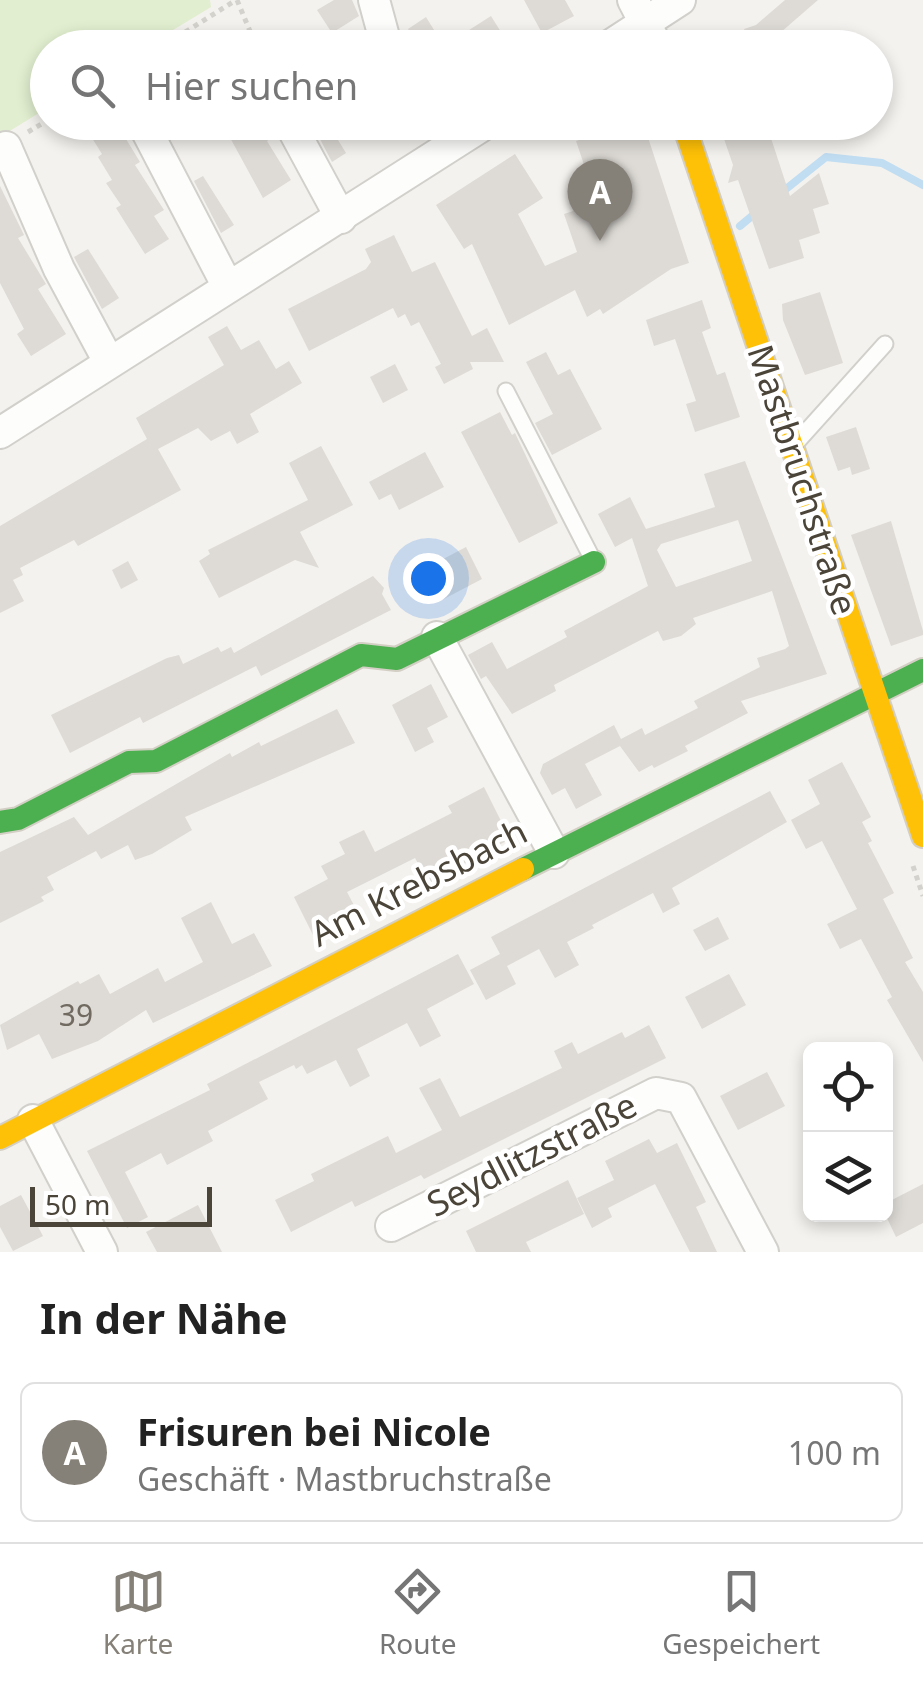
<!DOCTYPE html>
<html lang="de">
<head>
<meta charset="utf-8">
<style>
	:root { --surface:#fff; --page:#f6f6f6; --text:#222; --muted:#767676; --line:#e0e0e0; --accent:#868178 }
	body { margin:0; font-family:"Noto Sans",sans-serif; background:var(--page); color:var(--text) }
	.controls { position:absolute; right:30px; bottom:30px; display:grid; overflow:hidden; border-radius:15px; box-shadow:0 5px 15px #0003 }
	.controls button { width:90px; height:90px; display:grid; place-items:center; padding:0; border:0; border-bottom:2px solid var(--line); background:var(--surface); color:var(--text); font:50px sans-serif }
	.scale { position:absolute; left:30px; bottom:25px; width:182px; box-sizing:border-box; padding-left:10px; border:5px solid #4b4439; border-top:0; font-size:28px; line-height:35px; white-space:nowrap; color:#4b4439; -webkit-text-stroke:8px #fff; paint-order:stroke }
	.you { position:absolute; left:428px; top:578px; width:35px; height:35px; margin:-25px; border:8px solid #fff; border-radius:50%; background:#1a73e8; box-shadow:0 0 0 15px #1a73e833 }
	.badge { display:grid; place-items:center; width:65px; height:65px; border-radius:50%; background:var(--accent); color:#fff; font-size:32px; font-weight:700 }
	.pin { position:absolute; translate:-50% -82px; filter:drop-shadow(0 2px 5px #0008) }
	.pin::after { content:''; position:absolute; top:52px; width:35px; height:30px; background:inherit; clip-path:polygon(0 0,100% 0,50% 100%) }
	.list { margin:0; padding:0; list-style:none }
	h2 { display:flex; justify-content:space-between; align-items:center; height:130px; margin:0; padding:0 40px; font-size:42px }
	h2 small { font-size:32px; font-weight:400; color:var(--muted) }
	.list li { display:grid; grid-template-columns:65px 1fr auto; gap:30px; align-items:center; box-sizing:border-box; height:140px; margin:0 20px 20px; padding:0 20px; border:2px solid var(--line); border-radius:15px }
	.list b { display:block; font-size:38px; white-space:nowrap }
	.list p { margin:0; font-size:32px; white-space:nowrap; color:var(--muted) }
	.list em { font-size:32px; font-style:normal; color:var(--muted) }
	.icon { flex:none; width:55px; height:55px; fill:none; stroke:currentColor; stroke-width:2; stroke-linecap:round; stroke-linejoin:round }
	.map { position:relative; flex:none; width:923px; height:1252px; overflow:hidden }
	.search { position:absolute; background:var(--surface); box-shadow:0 5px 15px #0003; left:30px; right:30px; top:30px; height:110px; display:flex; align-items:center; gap:25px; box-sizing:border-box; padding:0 35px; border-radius:55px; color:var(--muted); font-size:38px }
	.sheet { height:290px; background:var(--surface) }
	nav { display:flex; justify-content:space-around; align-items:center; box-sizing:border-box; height:140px; border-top:2px solid var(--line); background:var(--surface); font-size:28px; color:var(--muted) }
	nav a { display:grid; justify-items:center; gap:5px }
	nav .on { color:var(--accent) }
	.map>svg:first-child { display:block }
	.green { fill:#e1eecf }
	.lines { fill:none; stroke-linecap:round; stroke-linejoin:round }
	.stream { stroke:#c0ddf1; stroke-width:8 }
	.building { fill:#dedbd6; fill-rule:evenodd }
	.lane-casing { stroke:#d2d0cb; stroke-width:19 }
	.street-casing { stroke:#d2d0cb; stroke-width:34 }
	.fast-casing { stroke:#d3cfc5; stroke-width:26 }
	.slow-casing { stroke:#d3cfc5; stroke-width:26 }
	.path { stroke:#d3d2cc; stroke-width:5; stroke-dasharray:5 5; stroke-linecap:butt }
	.lane { stroke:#fdfdfc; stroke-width:15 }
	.street { stroke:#fdfdfc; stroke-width:30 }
	.fast { stroke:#4caf50; stroke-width:22 }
	.slow { stroke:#ffc107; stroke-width:22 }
	.labels { text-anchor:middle; stroke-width:9; stroke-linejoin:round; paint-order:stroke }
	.number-label { font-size:30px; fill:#706a61 }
	.street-label { font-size:35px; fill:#4b4439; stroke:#fff }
</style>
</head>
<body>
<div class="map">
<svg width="923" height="1252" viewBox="0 0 923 1252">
	<rect width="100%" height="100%" fill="#f4f2ee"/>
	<polygon class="green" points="0,0 210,0 211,7 145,47 48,48 47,108 0,137"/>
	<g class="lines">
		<g class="stream">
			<polyline points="781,193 826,157 882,163 923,185"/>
			<polyline points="740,226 758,211"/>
		</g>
	</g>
	<g class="building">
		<polygon points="334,0 352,0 359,16 332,33 317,10"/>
		<polygon points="524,0 565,0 574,16 542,33"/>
		<polygon points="785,0 818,0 773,39 776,48 750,48 744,29 756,25"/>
		<polygon points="491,16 511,48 420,48 408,29 426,17 444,46"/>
		<polygon points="82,122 124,123 126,139 140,162 135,165 164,210 154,216 169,239 145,254 116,208 121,205 106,183 112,180 98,157 102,154"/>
		<polygon points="245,122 270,122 275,135 267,141 291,180 263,198 228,134"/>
		<polygon points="311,122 327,122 346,153 332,162"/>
		<polygon points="631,122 643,122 689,263 671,269 603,314 600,309 587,317 575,290 509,325 472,244 464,249 436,205 515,154 543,198 518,214 545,266 577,252 564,214 597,203 576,141"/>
		<polygon points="766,123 790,196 819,173 829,204 813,209 820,233 799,240 804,258 769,269 738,180 728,183 733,165 723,136"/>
		<polygon points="203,176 234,225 221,233 194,181"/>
		<polygon points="0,186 24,235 18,238 46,284 38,289 66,334 31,356 17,334 24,329 0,283"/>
		<polygon points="394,235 412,272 435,262 472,336 487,328 504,362 470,362 473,369 444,384 435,367 441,364 419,322 411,326 405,314 398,318 393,308 309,351 288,309 366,269 371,262 365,249"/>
		<polygon points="88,249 119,298 102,309 74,257"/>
		<polygon points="820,292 843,363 805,375 783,320 782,304"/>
		<polygon points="702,300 711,328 702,332 717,375 725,372 740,417 695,432 686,404 696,401 675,339 654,346 646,320"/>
		<polygon points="227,326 241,350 259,340 276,369 289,361 302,383 250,414 259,432 237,444 230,431 211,441 198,428 158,449 181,490 78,546 74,540 20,568 23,575 13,580 24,601 0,613 0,526 147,439 136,418 224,365 208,337"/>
		<polygon points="546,352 558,375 570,369 602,429 552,455 535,423 553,414 526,362"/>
		<polygon points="395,364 408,390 383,403 370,377"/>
		<polygon points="500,412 512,435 515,433 558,523 519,543 461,432"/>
		<polygon points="856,427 870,469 852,475 850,467 838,471 826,437"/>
		<polygon points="321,446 353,505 300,532 319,568 295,560 219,598 199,561 210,554 208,550 308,500 289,463"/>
		<polygon points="425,452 444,487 399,510 391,494 379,500 369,482"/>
		<path d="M745 461 827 674 741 701 748 713 685 746 688 751 654 768 652 765 639 772 620 746 585 764 602 795 576 809 565 788 552 795 540 773 543 764 614 725 621 739 642 728 645 735 698 708 694 701 760 667 757 658 785 649 789 646 772 591 693 618 696 624 681 636 663 641 658 631 554 685 556 691 512 714 486 676 481 679 468 655 492 642 507 669 567 637 564 631 648 586 632 538 615 547 598 514 630 497 646 529 715 507 704 474ZM738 520 752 561 676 587 657 550 661 544Z"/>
		<polygon points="891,521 923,631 923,635 891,646 851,535"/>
		<polygon points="466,547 482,579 442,600 426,568"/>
		<polygon points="128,561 138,580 121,589 112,570"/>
		<polygon points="373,576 384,588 382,594 391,610 261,676 256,666 143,723 140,717 70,753 51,715 167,658 179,655 183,664 218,647 221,652 231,647 234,653"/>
		<polygon points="431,684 448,717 427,728 434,742 415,752 392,705"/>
		<polygon points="337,709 355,743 185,817 192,830 152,854 135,860 128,845 101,859 96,851 47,877 54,890 41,897 44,901 0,923 0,852 74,817 88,835 230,753 232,757 259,742 261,746"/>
		<polygon points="842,762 871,817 862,822 872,841 868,843 894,893 883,899 913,958 905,962 923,992 923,1062 887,1000 892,997 861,939 840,949 827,924 857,909 822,841 806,849 791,820 820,804 808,780"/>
		<polygon points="484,787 510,839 429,883 415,858 347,892 358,913 340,922 343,930 317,943 294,897 328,879 321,866 345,854 339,842 364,830 375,852 452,813 448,806"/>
		<polygon points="770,791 787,822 672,888 680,904 663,913 653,893 592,925 594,928 567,942 579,965 555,978 539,949 507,966 516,984 486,1000 470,970 500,954 491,937"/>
		<polygon points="211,902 232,944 254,933 272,966 153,1023 146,1010 98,1041 52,1059 39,1034 7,1050 0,1025 78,981 80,984 99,974 110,994 158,968 165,982 203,962 181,918"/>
		<polygon points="718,917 729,939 705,951 693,930"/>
		<polygon points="458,954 474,984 427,1009 441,1036 420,1047 407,1023 357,1049 370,1076 350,1087 336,1060 307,1074 302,1065 296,1069 294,1065 259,1082 268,1099 208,1131 213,1141 167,1165 161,1153 125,1172 148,1217 127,1228 87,1151 210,1090 207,1084"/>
		<polygon points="729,974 746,1005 702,1029 685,997"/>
		<polygon points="649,1025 666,1058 424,1179 421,1175 355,1207 352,1201 291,1232 275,1200 314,1181 311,1174 388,1136 396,1153 442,1130 419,1088 440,1078 460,1117 562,1068 554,1051 572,1042 578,1054 622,1032 625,1038"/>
		<polygon points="767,1072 785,1106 738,1130 720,1096"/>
		<polygon points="649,1139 657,1153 677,1143 706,1202 696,1207 717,1252 690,1252 655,1184 608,1208 612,1217 592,1228 577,1198 614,1180 605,1161"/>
		<polygon points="568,1180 584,1214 526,1242 531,1252 476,1252 466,1231"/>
		<polygon points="923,1184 923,1223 896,1237 886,1216 886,1203"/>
		<polygon points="21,1195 43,1236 13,1251 0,1227 0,1206"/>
		<polygon points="198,1205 222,1252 157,1252 146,1232"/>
	</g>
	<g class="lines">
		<defs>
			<g id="lane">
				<polyline points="506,391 594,562"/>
				<polyline points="796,443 885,344"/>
			</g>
			<g id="street">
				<polyline points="374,0 387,48"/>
				<polyline points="633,0 658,48"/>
				<polyline points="606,48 680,0"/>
				<polyline points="142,122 228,287"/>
				<polyline points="289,122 341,218"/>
				<polyline points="6,147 59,269 109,362"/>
				<polyline points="0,433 488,122"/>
				<polyline points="437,637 554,853"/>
				<polyline points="33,1120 102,1252"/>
				<polyline points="391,1226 656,1093 681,1098 763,1252"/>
			</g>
			<g id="fast">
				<polyline points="0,822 18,819 129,762 156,761 361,655 397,659 594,562"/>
				<polyline points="523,869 923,670"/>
			</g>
			<g id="slow">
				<polyline points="683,122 923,836"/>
				<polyline points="0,1138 523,869"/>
			</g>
		</defs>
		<use href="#lane" class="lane-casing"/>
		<use href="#street" class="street-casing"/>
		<use href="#fast" class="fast-casing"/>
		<use href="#slow" class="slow-casing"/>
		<g class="path">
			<polyline points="237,0 257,48"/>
			<polyline points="160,48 236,0"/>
			<polyline points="28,132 48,120"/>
			<polyline points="913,866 923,896"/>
		</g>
		<use href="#lane" class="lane"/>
		<use href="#street" class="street"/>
		<use href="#fast" class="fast"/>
		<use href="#slow" class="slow"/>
	</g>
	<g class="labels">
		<g class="number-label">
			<text x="76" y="1026">39</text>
		</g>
		<g class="street-label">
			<text transform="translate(802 480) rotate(72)" y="12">Mastbruchstraße</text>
			<text transform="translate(419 883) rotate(-27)" y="12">Am Krebsbach</text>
			<text transform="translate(532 1155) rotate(-27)" y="12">Seydlitzstraße</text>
		</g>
	</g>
</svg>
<div class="controls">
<button><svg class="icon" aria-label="locate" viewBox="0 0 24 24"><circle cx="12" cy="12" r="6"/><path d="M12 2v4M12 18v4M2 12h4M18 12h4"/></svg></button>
<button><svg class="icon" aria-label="layers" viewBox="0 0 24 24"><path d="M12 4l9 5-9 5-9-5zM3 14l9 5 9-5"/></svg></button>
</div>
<div class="scale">50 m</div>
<div class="you"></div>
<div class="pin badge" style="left:600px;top:241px">A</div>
<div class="search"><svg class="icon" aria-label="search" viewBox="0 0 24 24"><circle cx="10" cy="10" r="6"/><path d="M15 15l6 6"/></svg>Hier suchen</div>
</div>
<section class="sheet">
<h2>In der Nähe<small></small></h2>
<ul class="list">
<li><span class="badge">A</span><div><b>Frisuren bei Nicole</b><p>Geschäft · Mastbruchstraße</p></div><em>100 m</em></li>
</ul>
</section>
<nav>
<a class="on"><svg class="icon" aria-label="map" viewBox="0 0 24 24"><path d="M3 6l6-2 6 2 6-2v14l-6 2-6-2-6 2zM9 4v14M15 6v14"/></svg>Karte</a>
<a><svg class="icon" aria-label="directions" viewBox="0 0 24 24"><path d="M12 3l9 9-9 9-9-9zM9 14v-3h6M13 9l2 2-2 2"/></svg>Route</a>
<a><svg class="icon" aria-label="saved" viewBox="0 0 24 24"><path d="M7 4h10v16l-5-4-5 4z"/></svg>Gespeichert</a>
</nav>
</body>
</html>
